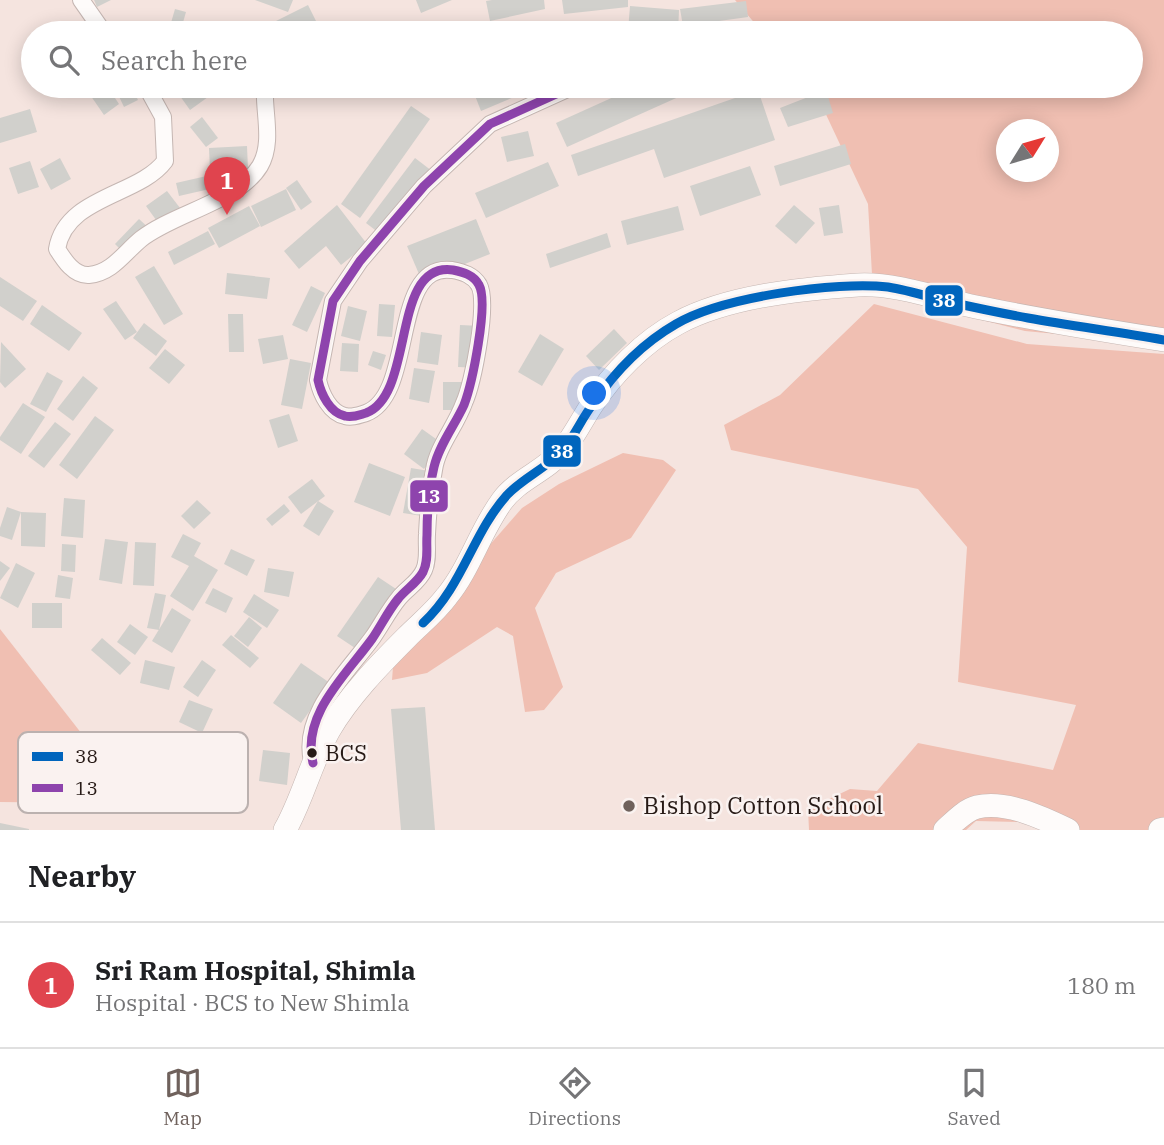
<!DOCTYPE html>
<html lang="en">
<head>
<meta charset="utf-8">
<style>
	:root { --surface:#fff; --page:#f2f2f2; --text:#202124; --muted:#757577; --line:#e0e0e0; --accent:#6f615c }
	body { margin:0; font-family:"IBM Plex Serif",serif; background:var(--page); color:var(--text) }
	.compass { position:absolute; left:996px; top:119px; width:63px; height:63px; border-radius:50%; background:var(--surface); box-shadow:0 4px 18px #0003; rotate:53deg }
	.you { position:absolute; left:595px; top:394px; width:24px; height:24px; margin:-18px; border:5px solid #fff; border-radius:50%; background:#1a73e8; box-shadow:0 0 0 10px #1a73e833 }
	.badge { display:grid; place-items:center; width:46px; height:46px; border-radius:50%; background:var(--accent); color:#fff; font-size:23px; font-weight:700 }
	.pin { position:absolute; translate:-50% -58px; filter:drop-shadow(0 2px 4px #0008) }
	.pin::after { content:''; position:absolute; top:37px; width:24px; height:21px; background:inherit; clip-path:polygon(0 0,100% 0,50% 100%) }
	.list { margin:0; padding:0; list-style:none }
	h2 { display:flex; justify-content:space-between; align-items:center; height:91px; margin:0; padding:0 28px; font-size:30px }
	h2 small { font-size:23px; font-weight:400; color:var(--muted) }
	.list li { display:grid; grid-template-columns:46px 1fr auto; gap:21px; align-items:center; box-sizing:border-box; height:126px; padding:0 28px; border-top:2px solid var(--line) }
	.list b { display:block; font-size:26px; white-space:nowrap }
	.list p { margin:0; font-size:23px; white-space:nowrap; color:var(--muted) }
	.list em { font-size:23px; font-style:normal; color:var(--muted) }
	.icon { flex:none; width:38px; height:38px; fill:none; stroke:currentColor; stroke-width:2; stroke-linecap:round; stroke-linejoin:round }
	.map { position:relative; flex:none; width:1164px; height:830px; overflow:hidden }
	.search { position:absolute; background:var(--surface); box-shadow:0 4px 18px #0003; left:21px; right:21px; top:21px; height:77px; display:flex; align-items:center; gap:18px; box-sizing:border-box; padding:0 24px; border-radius:38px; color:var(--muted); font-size:26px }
	.sheet { height:217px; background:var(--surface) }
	nav { display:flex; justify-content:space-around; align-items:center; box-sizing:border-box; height:98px; border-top:2px solid var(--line); background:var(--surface); font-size:19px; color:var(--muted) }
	nav a { display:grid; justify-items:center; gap:4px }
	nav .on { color:var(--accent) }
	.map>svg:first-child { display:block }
	.forest { fill:#f0bfb2; fill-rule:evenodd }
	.building { fill:#d1d0cc }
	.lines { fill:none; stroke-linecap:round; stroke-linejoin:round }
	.minor-casing { stroke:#c5b6b2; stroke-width:18 }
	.highway-casing { stroke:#c5b6b2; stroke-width:24 }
	.minor { stroke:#fefbfa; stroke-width:16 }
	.highway { stroke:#fefbfa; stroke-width:23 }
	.bus-1-casing { stroke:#faf2f0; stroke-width:14 }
	.bus-2-casing { stroke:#faf2f0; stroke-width:14 }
	.bus-1 { stroke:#0065bd; stroke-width:9 }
	.bus-2 { stroke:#8e44ad; stroke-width:9 }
	.bus-dot { fill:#271a16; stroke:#faf2f0; stroke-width:2.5 }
	.poi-dot { fill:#6f615c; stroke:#faf2f0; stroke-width:2.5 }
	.labels { text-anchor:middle; stroke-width:5; stroke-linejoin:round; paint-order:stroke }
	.bus-label { font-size:22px; fill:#271a16; stroke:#faf2f0; text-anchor:start }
	.poi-label { font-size:24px; fill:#271a16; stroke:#faf2f0; text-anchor:start }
	.key { fill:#faf2f0; stroke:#bbb1af; stroke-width:2 }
	.key-label { font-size:19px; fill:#271a16 }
	.line-badge { stroke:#faf2f0; stroke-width:2.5 }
	.badge-label { font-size:19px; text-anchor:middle; font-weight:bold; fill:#fff }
</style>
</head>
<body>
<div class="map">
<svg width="1164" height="830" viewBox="0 0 1164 830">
	<rect width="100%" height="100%" fill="#f5e4df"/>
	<g class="forest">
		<path d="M735 0H1164V344L1025 331 873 292 868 204 822 106 806 86H1131V33H763ZM1006 130H1048V172H1006Z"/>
		<polygon points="874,304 1027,344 1164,354 1164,830 1048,830 1023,822 976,821 966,830 809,830 808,809 850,789 877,791 918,743 1053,770 1076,705 958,682 967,547 918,489 731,450 724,425 780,395"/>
		<polygon points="623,453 663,460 676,470 631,538 556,573 535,608 563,687 544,710 525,712 513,636 497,627 427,673 392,680 394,654 522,508 559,484"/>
		<polygon points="0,629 103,761 87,803 0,802"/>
	</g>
	<g class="building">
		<polygon points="94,0 111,0 97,7"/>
		<polygon points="255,0 293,0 288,12"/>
		<polygon points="416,0 452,0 421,13"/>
		<polygon points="492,0 544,0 545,9 490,21 486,1"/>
		<polygon points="562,0 628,0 628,7 564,14"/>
		<polygon points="746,1 748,17 683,26 680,9"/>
		<polygon points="308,5 322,33 275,33 270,24"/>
		<polygon points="630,6 679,10 678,33 628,31"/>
		<polygon points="175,9 186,12 180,33 168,33"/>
		<polygon points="84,86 107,86 119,104 104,115"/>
		<polygon points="114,86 131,86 138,100 124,107"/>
		<polygon points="180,86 199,86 208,97 190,110 175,89"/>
		<polygon points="478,86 540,86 481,111 472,88"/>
		<polygon points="638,86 703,86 567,147 556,123"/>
		<polygon points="758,90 775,140 664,178 654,149 578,176 571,155"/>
		<polygon points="826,90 833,113 788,127 780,108"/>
		<polygon points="411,106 430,119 360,218 341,204"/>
		<polygon points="30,109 37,132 0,143 0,118"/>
		<polygon points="202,117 218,138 206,147 190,127"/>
		<polygon points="528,131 534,156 507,162 501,137"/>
		<polygon points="845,144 851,164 780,186 774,166"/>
		<polygon points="247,146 248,169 210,171 209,148"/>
		<polygon points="60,158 71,179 51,190 40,169"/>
		<polygon points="415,158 432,171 383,236 366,223"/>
		<polygon points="30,161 39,187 18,194 9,168"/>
		<polygon points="548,162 559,186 486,218 475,193"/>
		<polygon points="750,166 761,195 700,216 690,186"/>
		<polygon points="211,175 214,188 179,196 176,183"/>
		<polygon points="297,180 312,202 301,210 286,188"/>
		<polygon points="286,189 296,210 261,227 251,206"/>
		<polygon points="167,191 180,208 159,224 146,206"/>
		<polygon points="337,205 367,244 341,265 326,246 299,269 284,251"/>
		<polygon points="794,205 815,223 796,244 775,226"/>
		<polygon points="839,205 843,233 824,236 819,208"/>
		<polygon points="249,206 260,226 219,248 208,228"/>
		<polygon points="678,206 684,230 627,245 621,221"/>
		<polygon points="139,219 153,232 129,258 115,244"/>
		<polygon points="476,219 490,254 422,281 407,246"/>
		<polygon points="208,231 215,244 174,265 168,252"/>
		<polygon points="607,233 611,247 550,268 546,254"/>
		<polygon points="154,266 183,314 164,325 135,277"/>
		<polygon points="227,273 270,278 267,299 225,294"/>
		<polygon points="0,277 37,301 23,321 0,306"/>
		<polygon points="311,286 325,293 307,332 292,325"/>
		<polygon points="116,301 137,332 125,340 103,309"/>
		<polygon points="379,304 395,305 392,337 377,336"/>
		<polygon points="42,305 82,333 69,351 30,324"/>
		<polygon points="348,306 367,311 360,341 341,336"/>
		<polygon points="228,314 243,314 244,352 229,352"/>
		<polygon points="144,323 167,341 156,356 133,338"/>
		<polygon points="460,325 481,326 479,368 458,367"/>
		<polygon points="614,329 627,343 599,370 586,356"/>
		<polygon points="421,332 442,335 438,365 417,362"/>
		<polygon points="540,334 564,349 542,386 518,372"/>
		<polygon points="283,335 288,359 263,364 258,339"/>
		<polygon points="1,342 26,369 5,388 0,382"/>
		<polygon points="342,343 359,344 358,372 340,371"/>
		<polygon points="165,349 185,365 169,384 149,368"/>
		<polygon points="373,351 386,355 381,370 368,365"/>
		<polygon points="290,359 311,363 302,409 281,405"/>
		<polygon points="414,368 435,371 429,403 409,399"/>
		<polygon points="47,372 63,381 46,412 30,404"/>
		<polygon points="83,376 98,388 73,421 57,409"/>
		<polygon points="443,382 463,382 464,410 443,410"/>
		<polygon points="23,403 45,417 21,454 0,440 0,437"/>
		<polygon points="289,414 298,441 278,448 269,420"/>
		<polygon points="95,416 114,430 77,479 59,465"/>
		<polygon points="55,422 71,434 44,468 28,456"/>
		<polygon points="422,429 443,444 424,469 404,454"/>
		<polygon points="369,463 405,477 390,516 354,502"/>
		<polygon points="411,468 429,471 422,516 403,513"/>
		<polygon points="312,479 325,496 301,514 288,497"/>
		<polygon points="64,498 85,500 83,538 61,536"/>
		<polygon points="197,500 211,513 194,529 181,516"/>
		<polygon points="318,501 334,511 319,536 303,526"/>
		<polygon points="284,504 290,511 272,526 266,519"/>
		<polygon points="7,507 21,512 12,540 0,536 0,528"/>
		<polygon points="21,512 46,513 45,547 21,546"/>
		<polygon points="183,534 201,543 194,556 218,570 193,611 170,596 189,566 171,557"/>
		<polygon points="105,539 128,542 122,584 99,580"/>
		<polygon points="135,542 156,543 154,586 133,585"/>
		<polygon points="62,544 76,545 75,572 61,571"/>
		<polygon points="231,549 255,560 247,576 224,564"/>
		<polygon points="0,561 10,568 0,581"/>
		<polygon points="16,563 35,573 18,608 0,598"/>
		<polygon points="268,568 294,572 289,597 264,592"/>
		<polygon points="58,575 73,578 70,599 55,597"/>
		<polygon points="378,577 405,595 364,654 337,636"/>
		<polygon points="213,588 233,598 226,613 205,603"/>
		<polygon points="155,593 166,595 159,630 147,628"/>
		<polygon points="254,594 279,610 267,628 243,612"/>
		<rect x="32" y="603" width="30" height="25"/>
		<polygon points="172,608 191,620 172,653 152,641"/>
		<polygon points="249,617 262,628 248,647 234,636"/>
		<polygon points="130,624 148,637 135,655 117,642"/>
		<polygon points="231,635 259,658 250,668 222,645"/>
		<polygon points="102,638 131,663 120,675 91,650"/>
		<polygon points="145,660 175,667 169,690 140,683"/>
		<polygon points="202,660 216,670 198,697 183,687"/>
		<polygon points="301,663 330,683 301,723 273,703"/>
		<polygon points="189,700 213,709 202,733 179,722"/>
		<polygon points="425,707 435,830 401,830 391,709"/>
		<polygon points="263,750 290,753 287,785 259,781"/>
		<polygon points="0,823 29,829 29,830 0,830"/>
	</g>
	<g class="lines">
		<defs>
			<g id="minor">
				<polyline points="81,0 104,33"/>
				<path d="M146 86 163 117 165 161C139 196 66 196 57 249 64 260 74 276 89 275 112 273 124 253 141 239 174 213 239 201 260 166 274 142 263 111 265 86"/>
				<path d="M312 761C301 714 348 672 373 637 382 624 389 610 399 598 407 588 419 582 424 570 429 559 426 546 427 534 428 513 430 491 434 470 437 447 456 426 464 403 473 383 489 303 479 285 473 275 463 272 452 270 390 262 416 394 366 413 359 415 352 418 345 416 330 413 321 394 318 380L333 301 360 261 424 186 490 124 574 86"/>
			</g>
			<g id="highway">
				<path d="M285 830C303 798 311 762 329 730 349 696 379 665 407 637 421 623 435 612 447 596 470 568 480 531 502 501 518 479 546 471 563 450 574 436 582 420 591 406 612 374 644 341 678 323 728 296 801 289 858 285 897 283 938 299 976 307 1039 320 1101 330 1164 340"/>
				<path d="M945 830C954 822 965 810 977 807 1006 800 1043 818 1068 830"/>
				<polyline points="1160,830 1164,829"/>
			</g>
		</defs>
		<use href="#minor" class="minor-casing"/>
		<use href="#highway" class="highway-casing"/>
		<use href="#minor" class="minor"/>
		<use href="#highway" class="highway"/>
		<defs>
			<path id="bus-1" d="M423 623C463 586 472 534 507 495 523 478 545 469 561 452 574 438 581 419 593 404 614 373 643 343 676 324 722 297 836 281 888 287 907 290 926 296 945 301 972 307 1000 313 1028 318 1073 326 1119 332 1164 340"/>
			<path id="bus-2" d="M313 763C301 715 346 675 372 639 381 626 388 611 398 599 406 589 417 583 423 572 429 560 426 548 427 535 427 513 429 488 434 467 439 445 455 425 464 405 472 384 489 303 479 285 474 275 463 272 453 270 390 261 416 394 366 413 359 415 353 418 345 416 330 413 321 394 318 380L333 301 360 261 424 186 490 124 574 86"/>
		</defs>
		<use href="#bus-1" class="bus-1-casing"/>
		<use href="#bus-2" class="bus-2-casing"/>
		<use href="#bus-1" class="bus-1"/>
		<use href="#bus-2" class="bus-2"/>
	</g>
	<circle class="bus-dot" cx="312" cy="753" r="6"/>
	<circle class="poi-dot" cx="629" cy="806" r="7"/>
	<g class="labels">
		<g class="bus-label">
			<text x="325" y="761">BCS</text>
		</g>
		<g class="poi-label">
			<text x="643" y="814">Bishop Cotton School</text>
		</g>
	</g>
	<rect x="18" y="732" width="230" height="81" rx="10" class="key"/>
	<rect x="32" y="752" width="31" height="9" fill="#0065bd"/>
	<rect x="32" y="784" width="31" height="8" fill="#8e44ad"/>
	<g class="key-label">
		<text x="75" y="763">38</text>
		<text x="75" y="795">13</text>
	</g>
	<g class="line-badge">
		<rect x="924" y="284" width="40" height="33" rx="7" fill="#0065bd"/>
		<rect x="542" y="434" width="40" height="34" rx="7" fill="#0065bd"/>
		<rect x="409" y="479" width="40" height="34" rx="7" fill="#8e44ad"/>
	</g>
	<g class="badge-label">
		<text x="944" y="307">38</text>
		<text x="562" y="458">38</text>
		<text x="429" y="503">13</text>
	</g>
</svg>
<svg class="compass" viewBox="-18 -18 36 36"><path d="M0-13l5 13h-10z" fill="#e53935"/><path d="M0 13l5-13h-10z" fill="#757577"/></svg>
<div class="you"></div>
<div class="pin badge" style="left:227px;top:215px;background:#e0444e">1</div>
<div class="search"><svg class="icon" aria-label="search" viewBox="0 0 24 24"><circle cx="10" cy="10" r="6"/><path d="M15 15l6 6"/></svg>Search here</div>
</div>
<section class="sheet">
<h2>Nearby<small></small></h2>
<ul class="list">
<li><span class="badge" style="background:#e0444e">1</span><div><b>Sri Ram Hospital, Shimla</b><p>Hospital · BCS to New Shimla</p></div><em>180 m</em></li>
</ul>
</section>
<nav>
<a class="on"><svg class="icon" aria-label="map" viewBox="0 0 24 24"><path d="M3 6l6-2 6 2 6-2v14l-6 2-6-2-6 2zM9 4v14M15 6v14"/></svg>Map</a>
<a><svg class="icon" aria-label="directions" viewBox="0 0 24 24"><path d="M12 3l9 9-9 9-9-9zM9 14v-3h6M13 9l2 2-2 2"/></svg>Directions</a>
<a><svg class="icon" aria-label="saved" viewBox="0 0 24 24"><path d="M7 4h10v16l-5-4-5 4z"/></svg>Saved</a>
</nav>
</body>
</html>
